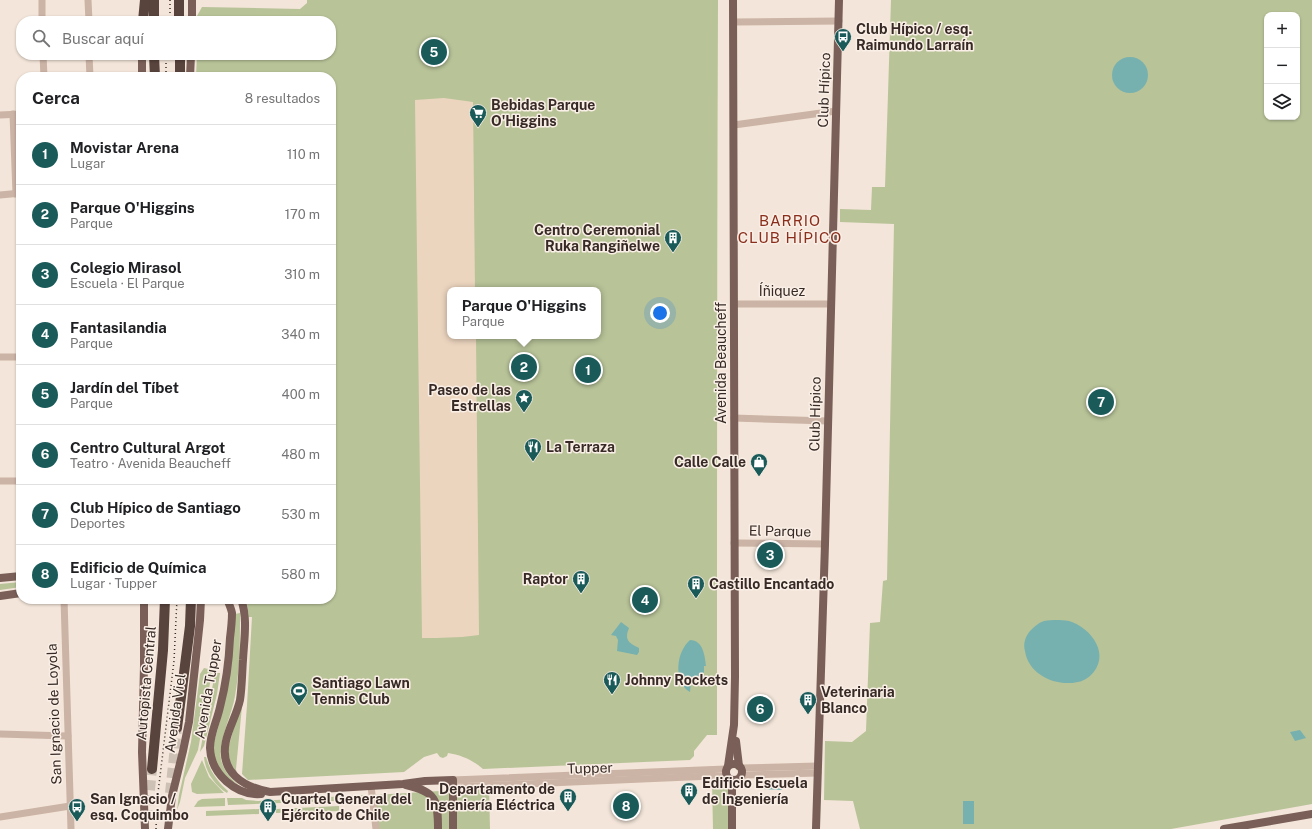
<!DOCTYPE html>
<html lang="es">
<head>
<meta charset="utf-8">
<style>
	:root { --surface:#fff; --page:#f6f6f6; --text:#202124; --muted:#757577; --line:#e0e0e0; --accent:#1a5a59 }
	body { margin:0; font-family:"Public Sans",sans-serif; background:var(--page); color:var(--text) }
	.controls { position:absolute; right:12px; top:12px; display:grid; overflow:hidden; border-radius:8px; box-shadow:0 1px 3px #0004 }
	.controls button { width:36px; height:36px; display:grid; place-items:center; padding:0; border:0; border-bottom:1px solid var(--line); background:var(--surface); color:var(--text); font:20px sans-serif }
	.you { position:absolute; left:660px; top:313px; width:14px; height:14px; margin:-10px; border:3px solid #fff; border-radius:50%; background:#1a73e8; box-shadow:0 0 0 6px #1a73e833 }
	.badge { display:grid; place-items:center; width:26px; height:26px; border-radius:50%; background:var(--accent); color:#fff; font-size:13px; font-weight:700 }
	.pin { position:absolute; translate:-50% -50%; border:2px solid #fff; box-shadow:0 1px 4px #0006 }
	.popup { position:absolute; left:447px; top:287px; width:154px; height:52px; box-sizing:border-box; display:grid; place-content:center; border-radius:8px; background:var(--surface); filter:drop-shadow(0 1px 3px #0005); font-size:13px; white-space:nowrap; color:var(--muted) }
	.popup b { font-size:15px; color:var(--text) }
	.popup::after { content:''; position:absolute; left:50%; top:100%; margin-left:-8px; border:8px solid transparent; border-top-color:var(--surface) }
	.list { margin:0; padding:0; list-style:none }
	h2 { display:flex; justify-content:space-between; align-items:center; height:52px; margin:0; padding:0 16px; font-size:17px }
	h2 small { font-size:13px; font-weight:400; color:var(--muted) }
	.list li { display:grid; grid-template-columns:26px 1fr auto; gap:12px; align-items:center; box-sizing:border-box; height:60px; padding:0 16px; border-top:1px solid var(--line) }
	.list b { display:block; font-size:15px; white-space:nowrap }
	.list p { margin:0; font-size:13px; white-space:nowrap; color:var(--muted) }
	.list em { font-size:13px; font-style:normal; color:var(--muted) }
	.icon { flex:none; width:22px; height:22px; fill:none; stroke:currentColor; stroke-width:2; stroke-linecap:round; stroke-linejoin:round }
	.map { position:relative; flex:none; width:1312px; height:829px; overflow:hidden }
	.search { position:absolute; background:var(--surface); box-shadow:0 1px 3px #0004; left:16px; top:16px; width:320px; height:44px; display:flex; align-items:center; gap:10px; box-sizing:border-box; padding:0 14px; border-radius:16px; color:var(--muted); font-size:15px }
	.panel { position:absolute; background:var(--surface); box-shadow:0 1px 3px #0004; left:16px; top:72px; width:320px; height:532px; border-radius:16px }
	.map>svg:first-child { display:block }
	.green { fill:#b8c398; fill-rule:evenodd }
	.plaza { fill:#ecd5bf }
	.water { fill:#77b1af }
	.lines { fill:none; stroke-linecap:round; stroke-linejoin:round }
	.highway-tunnel { stroke:#cdc0b5; stroke-width:10; stroke-dasharray:10 5; stroke-linecap:butt }
	.minor { stroke:#cbb3a5; stroke-width:7 }
	.major { stroke:#795f57; stroke-width:8 }
	.highway { stroke:#58433d; stroke-width:10 }
	.rail { stroke:#372a26; stroke-width:1.5; stroke-dasharray:1 3; stroke-linecap:butt }
	.labels { text-anchor:middle; stroke-width:3; stroke-linejoin:round; paint-order:stroke }
	.poi-label { font-size:14px; font-weight:bold; fill:#372a26; stroke:#faefe6; text-anchor:start }
	.street-label { font-size:14px; fill:#372a26; stroke:#faefe6 }
	.neighbourhood-label { font-size:15px; letter-spacing:1px; fill:#8a2d1b; stroke:#faefe6 }
</style>
</head>
<body>
<div class="map">
<svg width="1312" height="829" viewBox="0 0 1312 829">
	<rect width="100%" height="100%" fill="#f3e5d9"/>
	<g class="green">
		<path d="M307 0H718C717 245 717 490 717 735H707L694 751V756L690 760 483 769C473 760 461 755 448 753L447 756 443 758 440 757 437 753 424 757 404 772 248 780 242 774 247 705 252 617H249L246 599H331V77H196L197 55H331V21H197V16L202 7 300 9 307 3ZM450 290H598V336H450Z"/>
		<path d="M891 0H1312V804L1171 829H860L853 801 824 800 825 741 852 742 866 731 870 623 880 622 883 581 887 580 894 224 840 222V209L871 210 872 187H885ZM1267 15H1297V117H1267Z"/>
		<polygon points="21,582 21,587 0,590 0,584"/>
		<path d="M240 613C240 641 240 669 235 696 232 715 218 741 221 759 224 774 235 783 247 791L223 775 213 753 214 742 220 721 235 614Z"/>
		<polygon points="204,668 208,669 212,672 198,750 185,778 180,802 177,810 179,795 191,742 200,674"/>
		<polygon points="215,673 220,673 217,694 204,746 200,752"/>
		<polygon points="243,696 236,769 237,775 229,759 228,749"/>
		<path d="M204 757H206C210 771 217 781 228 791L227 793C215 786 205 771 204 757Z"/>
		<polygon points="202,760 209,777 224,793 197,794 192,792 191,784"/>
		<polygon points="724,779 728,782 730,829 713,829 712,780"/>
		<polygon points="489,788 490,829 379,829 374,795"/>
		<polygon points="365,795 361,800 228,805 227,798 242,798 246,800 258,801"/>
		<polygon points="225,798 225,806 194,807 198,801 202,799"/>
		<polygon points="339,806 339,811 276,813 276,809"/>
		<polygon points="259,809 259,814 206,816 206,811"/>
	</g>
	<polygon class="plaza" points="444,98 473,102 475,290 450,290 450,336 476,336 479,635 462,637 436,638 422,638 415,100"/>
	<g class="water">
		<circle cx="1130" cy="75" r="18"/>
		<path d="M1056 620C1060 620 1065 620 1069 621 1092 628 1112 656 1090 676 1084 681 1077 683 1070 683 1050 684 1028 672 1025 651 1023 644 1025 637 1030 631 1034 627 1038 623 1044 621 1048 620 1053 620 1056 620Z"/>
		<path d="M621 622 629 628C624 640 629 643 639 648V652L637 655 617 651 618 640 616 636 611 635Z"/>
		<path d="M690 640C703 640 705 656 706 666H704V672L700 679 694 678 691 681 690 692C673 682 676 652 690 640Z"/>
		<polygon points="1300,730 1306,738 1295,741 1290,732"/>
		<polygon points="761,786 782,786 782,790 761,789"/>
		<rect x="963" y="801" width="11" height="23"/>
	</g>
	<g class="lines">
		<g class="highway-tunnel">
			<polyline points="170,793 177,728"/>
			<polyline points="147,820 152,769"/>
		</g>
		<g class="minor">
			<polyline points="42,0 42,21"/>
			<polyline points="88,0 89,21"/>
			<polyline points="734,22 839,21"/>
			<polyline points="43,55 44,77"/>
			<polyline points="89,55 90,77"/>
			<polyline points="104,77 142,76"/>
			<polyline points="13,114 16,194"/>
			<polyline points="0,115 21,114"/>
			<polyline points="734,125 836,111"/>
			<polyline points="0,195 21,193"/>
			<polyline points="734,304 830,304"/>
			<polyline points="0,357 21,357"/>
			<polyline points="734,418 828,421"/>
			<polyline points="0,481 21,481"/>
			<polyline points="734,543 825,544"/>
			<polyline points="64,599 71,829"/>
			<polyline points="0,734 68,736"/>
			<polyline points="741,768 818,766"/>
			<polyline points="740,776 747,775 818,773"/>
			<polyline points="453,780 726,769"/>
			<polyline points="371,786 376,829"/>
			<polyline points="454,787 712,776 728,777"/>
			<polyline points="0,817 70,806"/>
		</g>
		<g class="major">
			<polyline points="192,21 192,0"/>
			<polyline points="142,77 142,55"/>
			<polyline points="190,77 191,55"/>
			<polyline points="0,578 21,576"/>
			<polyline points="0,596 21,593"/>
			<polyline points="144,599 144,665 142,752 145,829"/>
			<path d="M227 599C229 604 231 608 232 613 232 621 231 630 230 638 229 661 226 684 220 707 217 721 210 734 210 748 211 774 236 796 261 794"/>
			<path d="M241 599C248 618 244 640 243 660 242 673 242 687 240 700 237 714 229 727 226 741 219 772 243 787 270 792L403 784 425 781 453 780V829"/>
			<polyline points="736,741 739,766"/>
			<circle cx="734" cy="772" r="8"/>
			<polyline points="728,766 734,725 735,677 733,0"/>
			<path d="M406 785C436 792 438 799 438 829"/>
			<polyline points="168,829 172,796 183,751 189,722 200,620 201,599"/>
			<polyline points="732,829 732,780"/>
			<polyline points="816,829 825,544 839,0"/>
			<polyline points="1224,829 1312,814"/>
		</g>
		<g class="highway">
			<polyline points="154,0 154,21"/>
			<polyline points="179,0 179,21"/>
			<polyline points="143,21 145,0"/>
			<polyline points="154,55 155,77"/>
			<polyline points="180,55 180,77"/>
			<polyline points="177,728 190,626 191,599"/>
			<polyline points="152,769 163,650 165,599"/>
		</g>
		<g class="rail">
			<polyline points="170,0 170,21"/>
			<polyline points="166,55 166,77"/>
			<polyline points="156,829 157,801 174,661 177,599"/>
		</g>
	</g>
	<defs>
		<symbol id="bus-pin" viewBox="-11 -11 22 30"><path d="M0 17L-7.5 6A9.5 9.5 0 1 1 7.5 6Z" fill="#1a5a59" stroke="#faefe6"/><path d="M-5-6H5V4H4V6H2V4H-2V6H-4V4H-5ZM-3.5-4V0h7V-4ZM-3.5 1.2v1.5H-2V1.2ZM2 1.2v1.5H3.5V1.2Z" fill="#fff"/></symbol>
		<symbol id="supermarket-pin" viewBox="-11 -11 22 30"><path d="M0 17L-7.5 6A9.5 9.5 0 1 1 7.5 6Z" fill="#1a5a59" stroke="#faefe6"/><path d="M-6-5.5h2.5l.6 2H6L4.5 2H-2.5L-4.4-4H-6ZM-1.5 3.2a1.3 1.3 0 1 0 .1 0ZM3 3.2a1.3 1.3 0 1 0 .1 0Z" fill="#fff"/></symbol>
		<symbol id="building-pin" viewBox="-11 -11 22 30"><path d="M0 17L-7.5 6A9.5 9.5 0 1 1 7.5 6Z" fill="#1a5a59" stroke="#faefe6"/><path d="M-4-6H4V6H1V3H-1V6H-4ZM-2.5-4.3h1.7v1.8h-1.7ZM.8-4.3h1.7v1.8H.8ZM-2.5-1h1.7V.8h-1.7ZM.8-1h1.7V.8H.8Z" fill="#fff"/></symbol>
		<symbol id="sight-pin" viewBox="-11 -11 22 30"><path d="M0 17L-7.5 6A9.5 9.5 0 1 1 7.5 6Z" fill="#1a5a59" stroke="#faefe6"/><path d="M0-6L1.8-2.2L6-1.7L2.9 1.2L3.7 5.4L0 3.3L-3.7 5.4L-2.9 1.2L-6-1.7L-1.8-2.2Z" fill="#fff"/></symbol>
		<symbol id="restaurant-pin" viewBox="-11 -11 22 30"><path d="M0 17L-7.5 6A9.5 9.5 0 1 1 7.5 6Z" fill="#1a5a59" stroke="#faefe6"/><path d="M-5-6h1v4h1v-4h1v4h1v-4h1v5L-1.5 .5V6h-2V.5L-5-1ZM5-6V6H3V1.5H1.5Q1.5-4 5-6Z" fill="#fff"/></symbol>
		<symbol id="shop-pin" viewBox="-11 -11 22 30"><path d="M0 17L-7.5 6A9.5 9.5 0 1 1 7.5 6Z" fill="#1a5a59" stroke="#faefe6"/><path d="M-5-2.5h2.3a2.7 3.5 0 0 1 5.4 0H5L5.5 6h-11ZM-1.5-2.5h3a1.5 2.3 0 0 0-3 0Z" fill="#fff"/></symbol>
		<symbol id="stadium-pin" viewBox="-11 -11 22 30"><path d="M0 17L-7.5 6A9.5 9.5 0 1 1 7.5 6Z" fill="#1a5a59" stroke="#faefe6"/><path d="M0-5a6.5 5 0 1 0 0 10a6.5 5 0 1 0 0-10ZM-3.5-1.8h7v3.6h-7Z" fill="#fff"/></symbol>
	</defs>
	<g fill-rule="evenodd">
		<use href="#bus-pin" x="833" y="27" width="20" height="27"/>
		<use href="#supermarket-pin" x="468" y="103" width="20" height="27"/>
		<use href="#building-pin" x="663" y="228" width="20" height="27"/>
		<use href="#sight-pin" x="514" y="388" width="20" height="27"/>
		<use href="#restaurant-pin" x="523" y="437" width="20" height="27"/>
		<use href="#shop-pin" x="749" y="452" width="20" height="27"/>
		<use href="#building-pin" x="571" y="569" width="20" height="27"/>
		<use href="#building-pin" x="686" y="574" width="20" height="27"/>
		<use href="#restaurant-pin" x="602" y="670" width="20" height="27"/>
		<use href="#stadium-pin" x="289" y="681" width="20" height="27"/>
		<use href="#building-pin" x="798" y="690" width="20" height="27"/>
		<use href="#building-pin" x="679" y="781" width="20" height="27"/>
		<use href="#building-pin" x="558" y="787" width="20" height="27"/>
		<use href="#bus-pin" x="67" y="797" width="20" height="27"/>
		<use href="#building-pin" x="258" y="797" width="20" height="27"/>
	</g>
	<g class="labels">
		<g class="poi-label">
			<text x="856" y="34">Club Hípico / esq.<tspan x="856" dy="16">Raimundo Larraín</tspan></text>
			<text x="491" y="110">Bebidas Parque<tspan x="491" dy="16">O'Higgins</tspan></text>
			<text x="660" y="235" text-anchor="end">Centro Ceremonial<tspan x="660" dy="16">Ruka Rangiñelwe</tspan></text>
			<text x="511" y="395" text-anchor="end">Paseo de las<tspan x="511" dy="16">Estrellas</tspan></text>
			<text x="546" y="452">La Terraza</text>
			<text x="746" y="467" text-anchor="end">Calle Calle</text>
			<text x="568" y="584" text-anchor="end">Raptor</text>
			<text x="709" y="589">Castillo Encantado</text>
			<text x="625" y="685">Johnny Rockets</text>
			<text x="312" y="688">Santiago Lawn<tspan x="312" dy="16">Tennis Club</tspan></text>
			<text x="821" y="697">Veterinaria<tspan x="821" dy="16">Blanco</tspan></text>
			<text x="702" y="788">Edificio Escuela<tspan x="702" dy="16">de Ingeniería</tspan></text>
			<text x="555" y="794" text-anchor="end">Departamento de<tspan x="555" dy="16">Ingeniería Eléctrica</tspan></text>
			<text x="90" y="804">San Ignacio /<tspan x="90" dy="16">esq. Coquimbo</tspan></text>
			<text x="281" y="804">Cuartel General del<tspan x="281" dy="16">Ejército de Chile</tspan></text>
		</g>
		<g class="street-label">
			<text transform="translate(824 90) rotate(-88)" y="5">Club Hípico</text>
			<text x="782" y="296">Íñiquez</text>
			<text transform="translate(721 363) rotate(-90)" y="5">Avenida Beaucheff</text>
			<text transform="translate(815 414) rotate(-89)" y="5">Club Hípico</text>
			<text transform="translate(780 531) rotate(1)" y="5">El Parque</text>
			<text transform="translate(146 683) rotate(-85)" y="5">Autopista Central</text>
			<text transform="translate(208 689) rotate(-80)" y="5">Avenida Tupper</text>
			<text transform="translate(175 713) rotate(-82)" y="5">Avenida Viel</text>
			<text transform="translate(54 714) rotate(-92)" y="5">San Ignacio de Loyola</text>
			<text transform="translate(590 768) rotate(-2)" y="5">Tupper</text>
		</g>
		<g class="neighbourhood-label">
			<text x="790" y="226">BARRIO<tspan x="790" dy="17">CLUB HÍPICO</tspan></text>
		</g>
	</g>
</svg>
<div class="controls">
<button>+</button>
<button>−</button>
<button><svg class="icon" aria-label="layers" viewBox="0 0 24 24"><path d="M12 4l9 5-9 5-9-5zM3 14l9 5 9-5"/></svg></button>
</div>
<div class="you"></div>
<div class="pin badge" style="left:588px;top:370px">1</div>
<div class="pin badge" style="left:524px;top:367px">2</div>
<div class="popup"><b>Parque O'Higgins</b>Parque</div>
<div class="pin badge" style="left:770px;top:555px">3</div>
<div class="pin badge" style="left:645px;top:600px">4</div>
<div class="pin badge" style="left:434px;top:52px">5</div>
<div class="pin badge" style="left:760px;top:709px">6</div>
<div class="pin badge" style="left:1101px;top:402px">7</div>
<div class="pin badge" style="left:626px;top:806px">8</div>
<div class="search"><svg class="icon" aria-label="search" viewBox="0 0 24 24"><circle cx="10" cy="10" r="6"/><path d="M15 15l6 6"/></svg>Buscar aquí</div>
<section class="panel">
<h2>Cerca<small>8 resultados</small></h2>
<ul class="list">
<li><span class="badge">1</span><div><b>Movistar Arena</b><p>Lugar</p></div><em>110 m</em></li>
<li><span class="badge">2</span><div><b>Parque O'Higgins</b><p>Parque</p></div><em>170 m</em></li>
<li><span class="badge">3</span><div><b>Colegio Mirasol</b><p>Escuela · El Parque</p></div><em>310 m</em></li>
<li><span class="badge">4</span><div><b>Fantasilandia</b><p>Parque</p></div><em>340 m</em></li>
<li><span class="badge">5</span><div><b>Jardín del Tíbet</b><p>Parque</p></div><em>400 m</em></li>
<li><span class="badge">6</span><div><b>Centro Cultural Argot</b><p>Teatro · Avenida Beaucheff</p></div><em>480 m</em></li>
<li><span class="badge">7</span><div><b>Club Hípico de Santiago</b><p>Deportes</p></div><em>530 m</em></li>
<li><span class="badge">8</span><div><b>Edificio de Química</b><p>Lugar · Tupper</p></div><em>580 m</em></li>
</ul>
</section>
</div>
</body>
</html>
